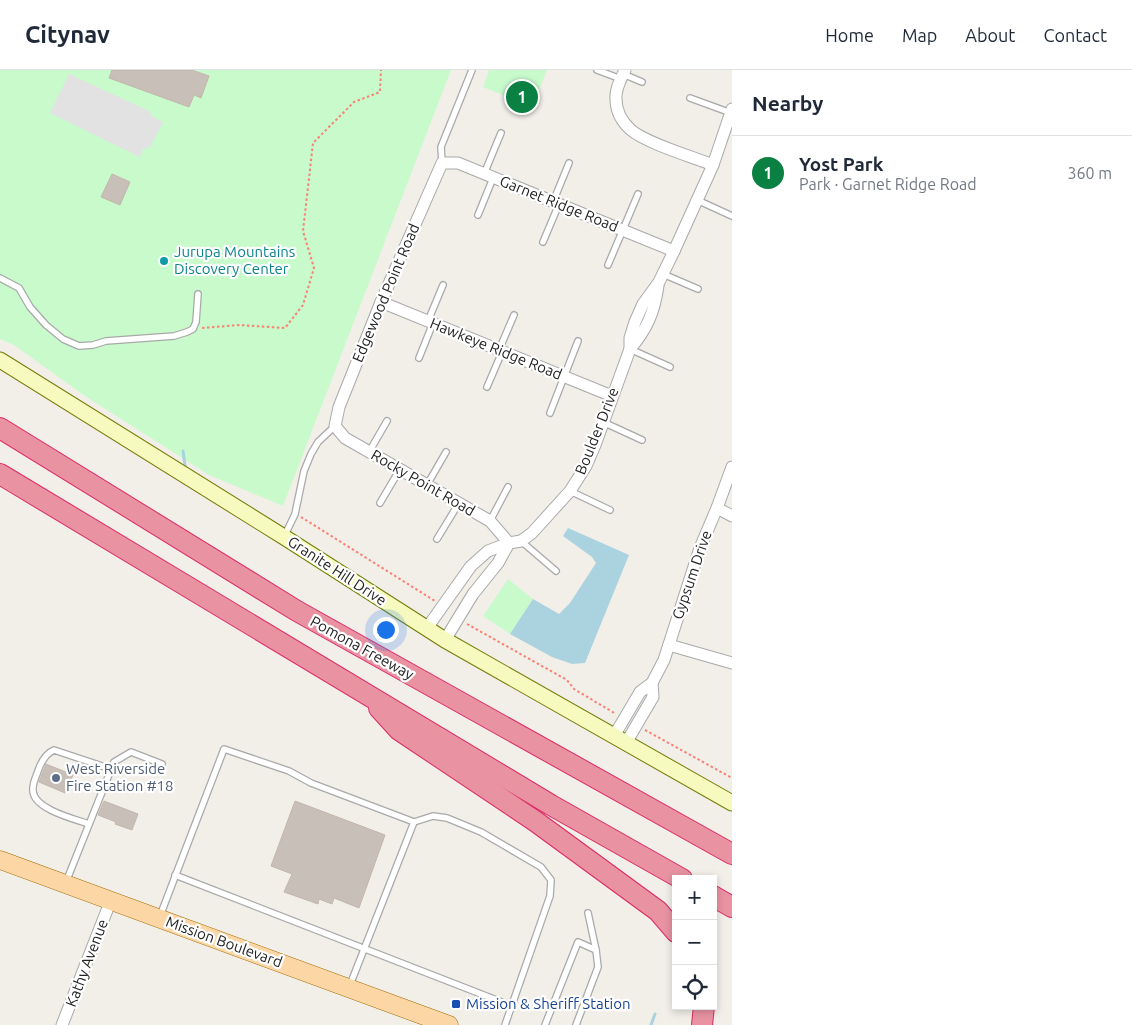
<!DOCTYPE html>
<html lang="en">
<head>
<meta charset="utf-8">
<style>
	:root { --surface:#fff; --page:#f2f2f3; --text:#1f2937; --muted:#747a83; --line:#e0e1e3; --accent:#0b8043 }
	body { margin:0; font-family:Ubuntu,sans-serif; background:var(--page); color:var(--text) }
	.controls { position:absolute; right:15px; bottom:15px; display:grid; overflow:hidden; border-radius:0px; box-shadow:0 2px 8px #0003 }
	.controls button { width:45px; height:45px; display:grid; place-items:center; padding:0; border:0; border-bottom:1px solid var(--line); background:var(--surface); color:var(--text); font:25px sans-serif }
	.you { position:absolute; left:385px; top:559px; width:18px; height:18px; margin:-12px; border:4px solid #fff; border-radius:50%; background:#1a73e8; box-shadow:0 0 0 8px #1a73e833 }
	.badge { display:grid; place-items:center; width:32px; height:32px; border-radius:50%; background:var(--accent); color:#fff; font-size:16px; font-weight:700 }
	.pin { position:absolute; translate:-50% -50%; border:2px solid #fff; box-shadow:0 1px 5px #0006 }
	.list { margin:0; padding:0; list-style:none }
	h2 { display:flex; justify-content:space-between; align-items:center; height:65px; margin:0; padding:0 20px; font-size:21px }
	h2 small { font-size:16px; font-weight:400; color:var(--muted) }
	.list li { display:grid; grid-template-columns:32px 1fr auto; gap:15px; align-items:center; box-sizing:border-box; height:75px; padding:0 20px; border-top:1px solid var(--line) }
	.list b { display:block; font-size:19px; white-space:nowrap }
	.list p { margin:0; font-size:16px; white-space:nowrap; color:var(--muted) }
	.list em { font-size:16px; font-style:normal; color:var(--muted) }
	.icon { flex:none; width:28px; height:28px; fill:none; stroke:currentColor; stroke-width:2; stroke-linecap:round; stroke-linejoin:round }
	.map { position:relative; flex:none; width:732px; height:955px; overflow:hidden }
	header { display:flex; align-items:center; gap:30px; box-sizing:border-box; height:70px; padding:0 25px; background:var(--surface); border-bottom:1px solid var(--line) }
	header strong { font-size:24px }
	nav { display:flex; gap:28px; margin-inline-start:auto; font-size:18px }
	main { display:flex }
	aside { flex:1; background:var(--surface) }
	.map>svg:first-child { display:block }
	.park { fill:#c8facc }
	.parking { fill:#e2e2e2 }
	.water { fill:#aad3df }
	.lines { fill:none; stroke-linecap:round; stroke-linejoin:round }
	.stream { stroke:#aad3df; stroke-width:3 }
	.building { fill:#c7bfb8; stroke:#c4b6ab }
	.lane-casing { stroke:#a9a9a9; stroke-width:8 }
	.street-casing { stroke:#a9a9a9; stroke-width:13 }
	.secondary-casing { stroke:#707d05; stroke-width:17 }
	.primary-casing { stroke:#a06b00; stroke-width:19 }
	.highway-casing { stroke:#dc2a67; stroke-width:22 }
	.path { stroke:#fa8072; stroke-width:2; stroke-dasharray:2.5 2.5; stroke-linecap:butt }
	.lane { stroke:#fff; stroke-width:5.5 }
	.street { stroke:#fff; stroke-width:11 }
	.secondary { stroke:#f7fabf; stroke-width:15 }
	.primary { stroke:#fcd6a4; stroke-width:18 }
	.highway { stroke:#e892a2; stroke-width:20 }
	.culture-dot { fill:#0f9aa8; stroke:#fff; stroke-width:2 }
	.service-dot { fill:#5c6f8a; stroke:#fff; stroke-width:2 }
	.transit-dot { fill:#1a4fb4; stroke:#fff; stroke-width:2 }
	.labels { text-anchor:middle; stroke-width:4.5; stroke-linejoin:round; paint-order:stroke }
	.street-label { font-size:15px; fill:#222; stroke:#fff }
	.culture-label { font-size:15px; fill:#0d838f; stroke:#fff; text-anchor:start }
	.service-label { font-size:15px; fill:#4e5e75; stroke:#fff; text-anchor:start }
	.transit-label { font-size:15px; fill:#164399; stroke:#fff; text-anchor:start }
</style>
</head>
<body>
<header>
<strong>Citynav</strong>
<nav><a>Home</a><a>Map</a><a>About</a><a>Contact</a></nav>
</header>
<main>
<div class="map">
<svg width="732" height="955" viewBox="0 0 732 955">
	<rect width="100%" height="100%" fill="#f2efe9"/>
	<g class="park">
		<polygon points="0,0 451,0 283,436 209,405 85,326 14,275 0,269"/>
		<polygon points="489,0 547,0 532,37 483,17"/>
		<polygon points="508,509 533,529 510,564 483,546"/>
	</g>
	<polygon class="parking" points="69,4 151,42 150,45 163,52 150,77 143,79 140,87 50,43"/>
	<polygon class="water" points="568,458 629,485 585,593 572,594 552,587 510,564 533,529 559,544 570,533 596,493 592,487 563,466"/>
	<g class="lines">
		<g class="stream">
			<polyline points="183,381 185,395"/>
			<polyline points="651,955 655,944"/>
		</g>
	</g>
	<g class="building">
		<polygon points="112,0 192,0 209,6 201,28 194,25 189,37 109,8"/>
		<polygon points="112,104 130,112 120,135 101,127"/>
		<polygon points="46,694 73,705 65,723 39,712"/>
		<polygon points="104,731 138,744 132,760 115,754 116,752 98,745"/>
		<polygon points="295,731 385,765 359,838 334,828 332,834 319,829 318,834 284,822 292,804 271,796"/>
	</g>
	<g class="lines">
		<defs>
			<g id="lane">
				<polyline points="597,0 621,9"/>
				<polyline points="623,4 642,12"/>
				<polyline points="690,28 731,43"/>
				<polyline points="442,93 441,77 472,0"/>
				<polyline points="484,104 501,63"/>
				<polyline points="697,130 732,146"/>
				<polyline points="553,132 569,93"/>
				<polyline points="478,145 493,108"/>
				<polyline points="543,172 559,134"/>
				<polyline points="608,195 638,124"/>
				<polyline points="663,204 698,219"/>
				<polyline points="0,208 19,218 30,237 46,255 63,269 79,276 93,275 106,271 174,266 187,262 193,259 196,252 198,224"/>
				<polyline points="428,251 443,215"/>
				<polyline points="630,279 670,297"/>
				<polyline points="499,280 514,245"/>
				<polyline points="419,288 433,253"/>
				<polyline points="487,317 502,282"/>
				<polyline points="550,343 578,271"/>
				<polyline points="603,352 642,370"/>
				<polyline points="369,382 387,351"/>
				<polyline points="427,415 446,382"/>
				<polyline points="570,421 610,440"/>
				<polyline points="380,433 400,399"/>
				<polyline points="490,451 508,417"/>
				<polyline points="284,467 295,444 304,401 311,384 318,372 335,356"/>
				<polyline points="437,469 459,433"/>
				<polyline points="521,471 556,501"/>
				<polyline points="414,752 433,746 447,748 481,762 541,797 551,810 550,826 505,955"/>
				<path d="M89 754C74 749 34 739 33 721 32 714 36 707 38 701 41 692 45 684 54 680L111 699"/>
				<polyline points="175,805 512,936"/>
				<polyline points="66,812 114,692 131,682 162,694"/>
				<polyline points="588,843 596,880"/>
				<polyline points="160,846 224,679 289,701 311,713 414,752 350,915"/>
				<polyline points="545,955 578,872 596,880 598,897 576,955"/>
			</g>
			<g id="street">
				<path d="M625 0C621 9 615 19 616 29 616 41 622 52 631 60 646 73 693 87 713 95"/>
				<polyline points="381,232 612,326"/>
				<path d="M630 279C647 259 654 243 658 216"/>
				<polyline points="717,438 732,446"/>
				<polyline points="509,473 490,451 345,368 335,356 339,337 381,232 442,93 458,93 674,181"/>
				<polyline points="427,558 471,496 488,481 509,473 521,471 532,463 570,421 586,396 595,375 630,279 630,268 635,252 643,234 659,212 674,181 713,95 732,39"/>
				<polyline points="445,570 473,524 498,493 509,473"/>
				<polyline points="669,575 732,593"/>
				<polyline points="614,666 640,622 652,613 664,590 700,478 717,438 732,397"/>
				<polyline points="626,673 653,627 652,613"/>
				<polyline points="62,955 111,830"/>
			</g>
			<polyline id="secondary" points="0,290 284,467 445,570 732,733"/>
			<polyline id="primary" points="0,790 449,955"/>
			<g id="highway">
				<polyline points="0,358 297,541 732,784"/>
				<polyline points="0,404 551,735 682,809"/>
				<polyline points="379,638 399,660 535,751 658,841 676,862"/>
				<polyline points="713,826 732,837"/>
				<polyline points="702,955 704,936"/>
			</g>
		</defs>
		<use href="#lane" class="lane-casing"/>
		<use href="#street" class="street-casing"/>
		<use href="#secondary" class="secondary-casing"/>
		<use href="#primary" class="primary-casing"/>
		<use href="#highway" class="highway-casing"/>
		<g class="path">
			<polyline points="202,258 239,255 285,258 303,235 314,198 303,161 313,73 354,32 380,22 381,0"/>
			<polyline points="301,447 435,531"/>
			<polyline points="467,554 567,610 574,619 616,644"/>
			<polyline points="645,660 732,708"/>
		</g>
		<use href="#lane" class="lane"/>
		<use href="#street" class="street"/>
		<use href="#secondary" class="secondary"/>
		<use href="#primary" class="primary"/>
		<use href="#highway" class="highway"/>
	</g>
	<circle class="culture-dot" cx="164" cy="191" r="5"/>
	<circle class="service-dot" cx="56" cy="708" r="5"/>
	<rect class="transit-dot" x="451" y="929" width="10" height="10" rx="2.5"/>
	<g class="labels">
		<g class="street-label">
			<text transform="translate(559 134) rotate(22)" y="5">Garnet Ridge Road</text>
			<text transform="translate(386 223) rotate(-67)" y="5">Edgewood Point Road</text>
			<text transform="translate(496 279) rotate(22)" y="5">Hawkeye Ridge Road</text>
			<text transform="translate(597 361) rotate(-68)" y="5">Boulder Drive</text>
			<text transform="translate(423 413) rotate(30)" y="5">Rocky Point Road</text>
			<text transform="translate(337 501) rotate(33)" y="5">Granite Hill Drive</text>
			<text transform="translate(692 505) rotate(-71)" y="5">Gypsum Drive</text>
			<text transform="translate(362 578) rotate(29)" y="5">Pomona Freeway</text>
			<text transform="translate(224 872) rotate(20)" y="5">Mission Boulevard</text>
			<text transform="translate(87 893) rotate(-69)" y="5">Kathy Avenue</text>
		</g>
		<g class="culture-label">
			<text x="174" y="187">Jurupa Mountains<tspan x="174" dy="17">Discovery Center</tspan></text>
		</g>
		<g class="service-label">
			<text x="66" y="704">West Riverside<tspan x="66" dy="17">Fire Station #18</tspan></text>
		</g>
		<g class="transit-label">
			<text x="466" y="939">Mission &amp; Sheriff Station</text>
		</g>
	</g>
</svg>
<div class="controls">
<button>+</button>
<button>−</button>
<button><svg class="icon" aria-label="locate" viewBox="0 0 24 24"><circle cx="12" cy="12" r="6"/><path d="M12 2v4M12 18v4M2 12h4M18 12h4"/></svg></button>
</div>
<div class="you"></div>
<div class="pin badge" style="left:522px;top:27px">1</div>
</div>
<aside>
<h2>Nearby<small></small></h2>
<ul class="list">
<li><span class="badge">1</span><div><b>Yost Park</b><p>Park · Garnet Ridge Road</p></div><em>360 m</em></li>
</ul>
</aside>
</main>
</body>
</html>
